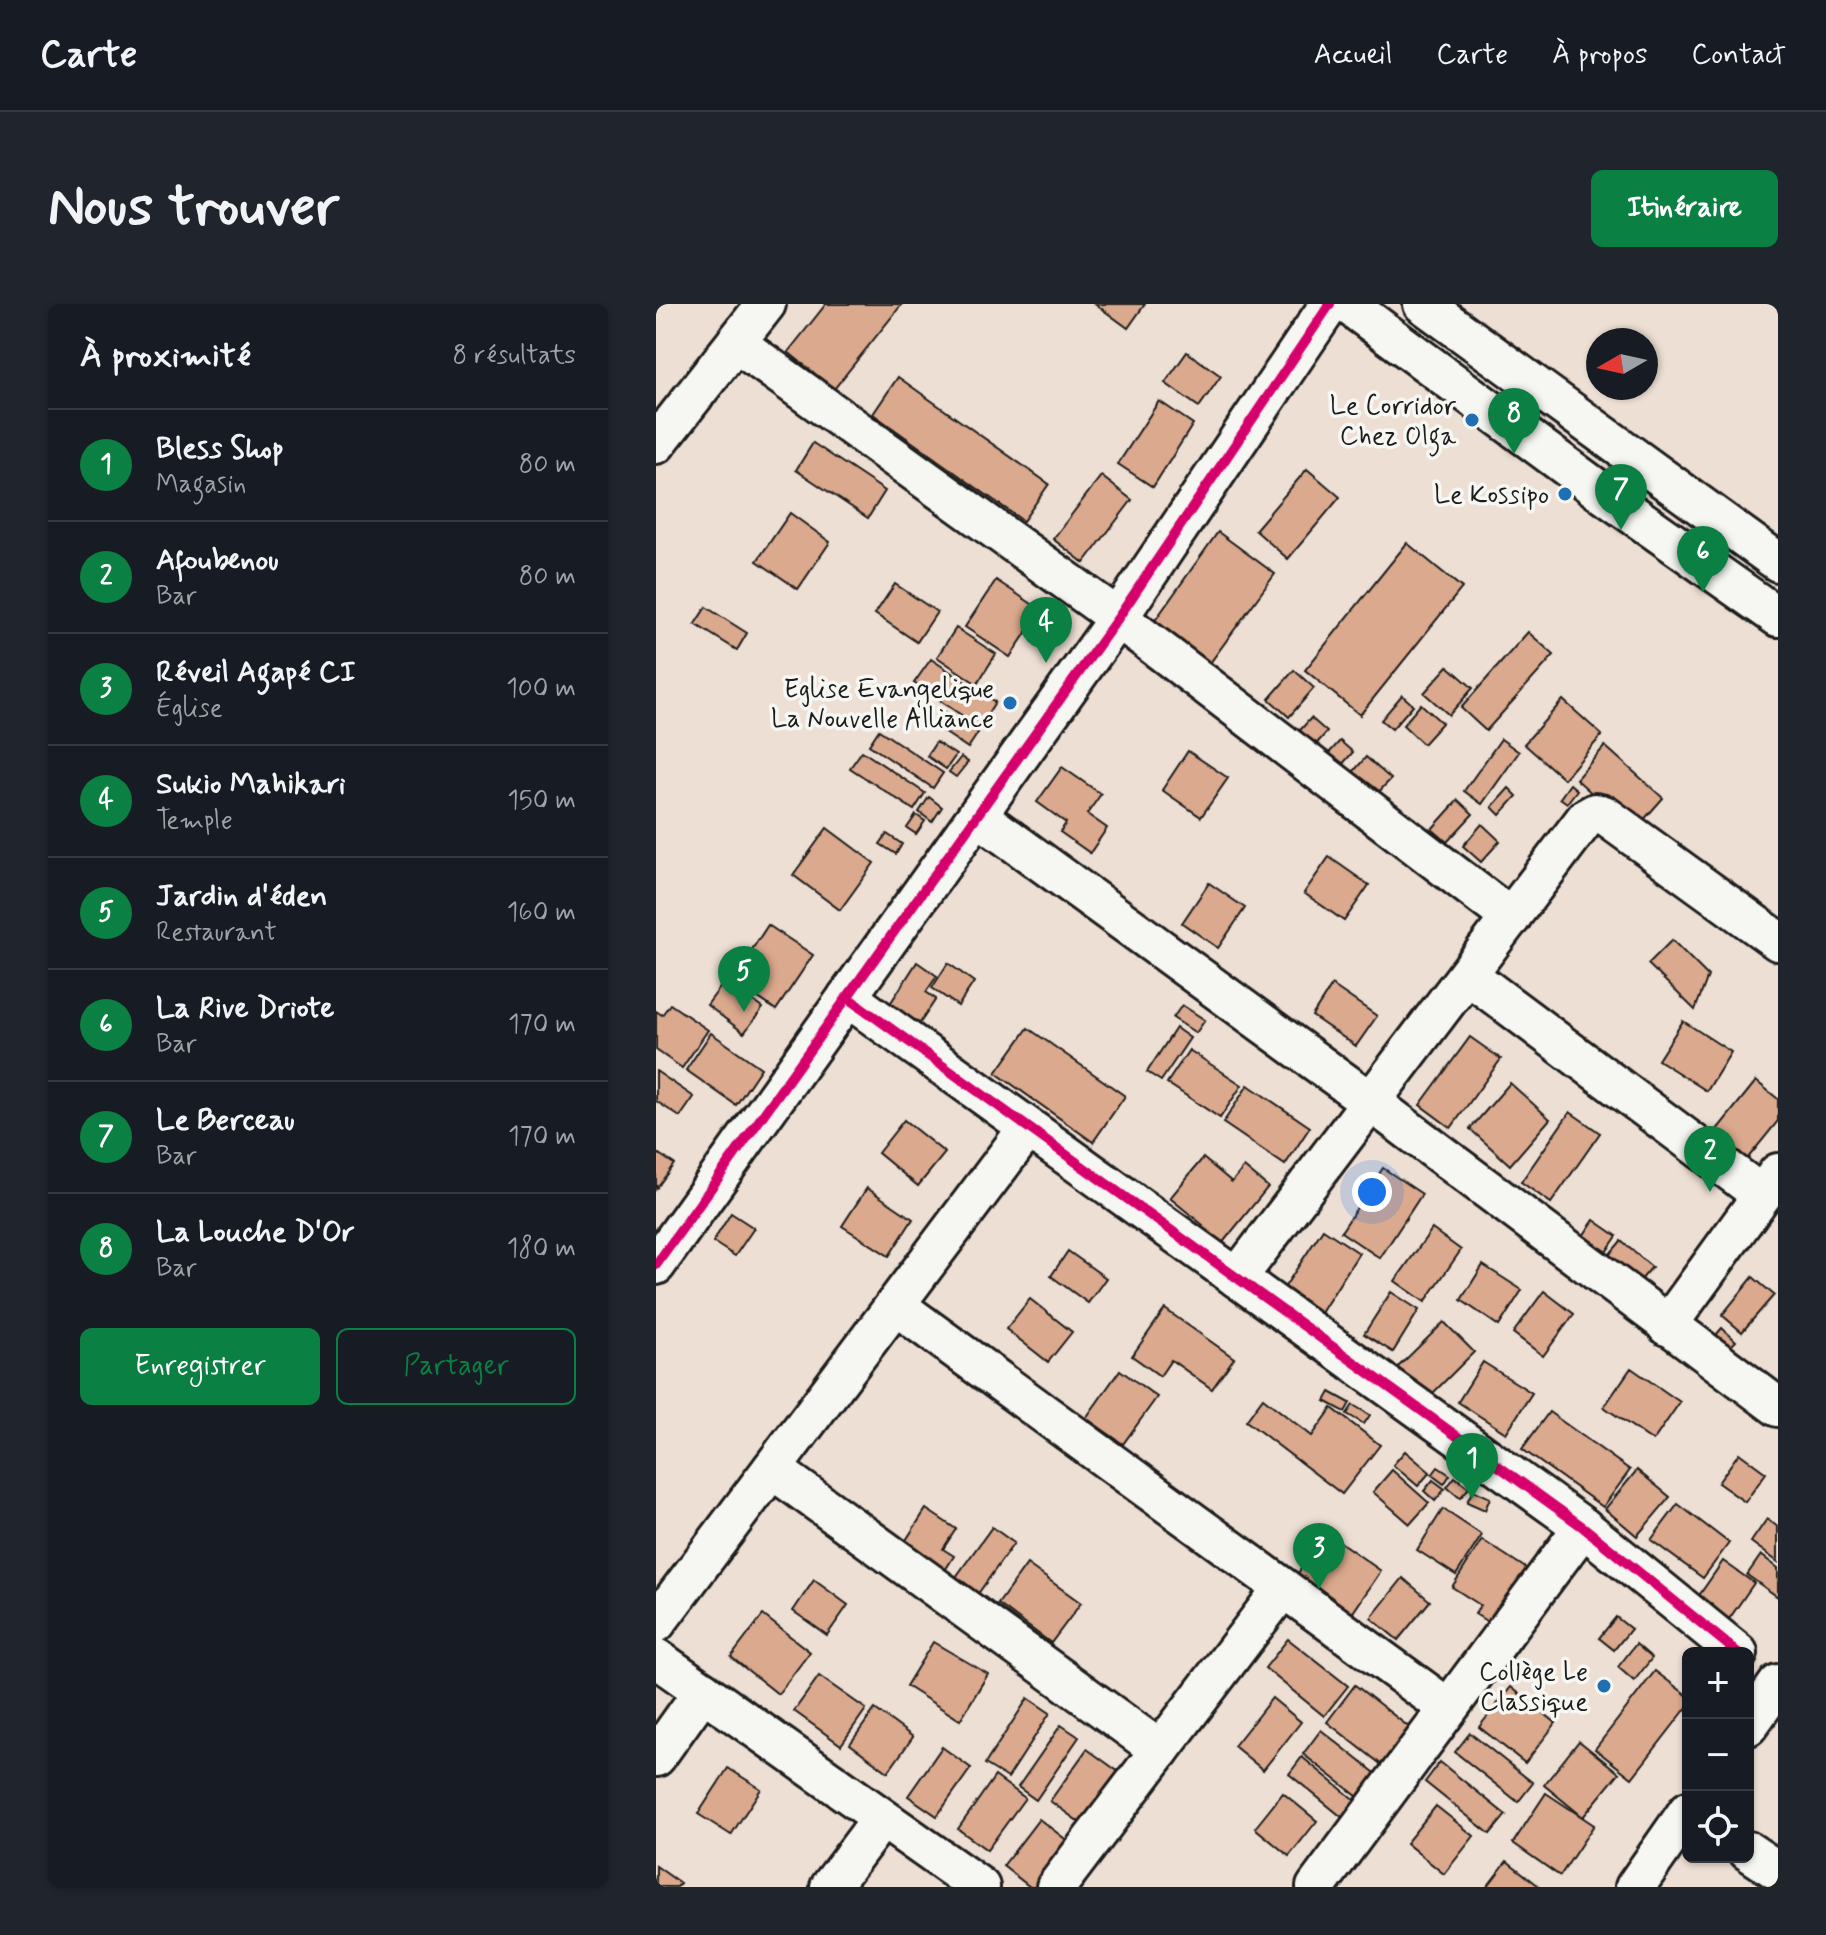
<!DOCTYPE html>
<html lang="fr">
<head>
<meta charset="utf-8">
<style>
	:root { --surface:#171b24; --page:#20242c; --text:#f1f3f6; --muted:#9ea1a6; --line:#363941; --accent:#0b8043 }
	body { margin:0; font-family:Mynerve,sans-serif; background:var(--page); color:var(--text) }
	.controls { position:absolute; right:24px; bottom:24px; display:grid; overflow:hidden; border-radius:12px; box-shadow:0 2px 6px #0004 }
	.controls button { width:72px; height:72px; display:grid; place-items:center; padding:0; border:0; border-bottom:2px solid var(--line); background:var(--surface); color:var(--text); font:40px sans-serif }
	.compass { position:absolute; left:930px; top:24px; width:72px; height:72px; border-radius:50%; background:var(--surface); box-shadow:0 2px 6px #0004; rotate:261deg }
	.you { position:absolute; left:716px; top:888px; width:28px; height:28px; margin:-20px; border:6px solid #fff; border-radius:50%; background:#1a73e8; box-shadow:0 0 0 12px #1a73e833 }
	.badge { display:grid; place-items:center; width:52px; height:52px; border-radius:50%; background:var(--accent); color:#fff; font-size:26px; font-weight:700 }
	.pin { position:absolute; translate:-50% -66px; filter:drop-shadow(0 2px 4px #0008) }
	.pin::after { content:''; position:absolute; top:42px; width:28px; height:24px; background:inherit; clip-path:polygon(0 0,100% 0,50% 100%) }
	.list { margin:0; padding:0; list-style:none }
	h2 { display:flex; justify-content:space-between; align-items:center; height:104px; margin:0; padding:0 32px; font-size:34px }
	h2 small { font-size:26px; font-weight:400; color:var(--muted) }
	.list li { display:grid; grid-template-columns:52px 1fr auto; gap:24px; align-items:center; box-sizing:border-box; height:112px; padding:0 32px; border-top:2px solid var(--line) }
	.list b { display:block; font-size:30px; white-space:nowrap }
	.list p { margin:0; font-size:26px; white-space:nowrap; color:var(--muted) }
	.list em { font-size:26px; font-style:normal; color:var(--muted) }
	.actions { display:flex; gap:16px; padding:24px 32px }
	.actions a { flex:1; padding:18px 0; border:2px solid var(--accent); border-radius:12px; text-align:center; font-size:28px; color:var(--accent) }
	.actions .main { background:var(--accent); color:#fff }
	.icon { flex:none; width:44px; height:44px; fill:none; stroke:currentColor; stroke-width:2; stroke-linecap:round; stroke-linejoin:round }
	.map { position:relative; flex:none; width:1122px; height:1583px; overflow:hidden; border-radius:12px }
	header { display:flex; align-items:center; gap:48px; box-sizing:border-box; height:112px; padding:0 40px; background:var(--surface); border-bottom:2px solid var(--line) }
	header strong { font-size:38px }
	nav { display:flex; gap:44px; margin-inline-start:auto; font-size:28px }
	.intro { display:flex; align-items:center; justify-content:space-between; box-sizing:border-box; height:192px; padding:0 48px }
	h1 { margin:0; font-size:56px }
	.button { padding:20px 36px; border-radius:12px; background:var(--accent); color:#fff; font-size:28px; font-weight:700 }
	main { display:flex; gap:48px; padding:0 48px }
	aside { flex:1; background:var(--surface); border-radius:12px; box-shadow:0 2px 6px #0004 }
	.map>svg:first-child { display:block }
	.building { fill:#dba98d; stroke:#1c1c1c; stroke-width:2 }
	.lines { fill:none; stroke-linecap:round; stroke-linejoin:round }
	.minor-casing { stroke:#1c1c1c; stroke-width:44 }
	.minor { stroke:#f6f6f2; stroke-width:38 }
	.cycleway-casing { stroke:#f6f6f2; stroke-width:15 }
	.cycleway { stroke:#d6006c; stroke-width:10 }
	.poi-dot { fill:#1f6fb2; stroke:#f6f6f2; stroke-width:3 }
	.labels { text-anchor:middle; stroke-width:7; stroke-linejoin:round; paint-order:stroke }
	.poi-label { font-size:26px; fill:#1c1c1c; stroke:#f6f6f2; text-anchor:end }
</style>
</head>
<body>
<header>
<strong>Carte</strong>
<nav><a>Accueil</a><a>Carte</a><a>À propos</a><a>Contact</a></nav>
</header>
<div class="intro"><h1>Nous trouver</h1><a class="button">Itinéraire</a></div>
<main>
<aside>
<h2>À proximité<small>8 résultats</small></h2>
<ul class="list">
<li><span class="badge">1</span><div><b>Bless Shop</b><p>Magasin</p></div><em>80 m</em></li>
<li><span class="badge">2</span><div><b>Afoubenou</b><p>Bar</p></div><em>80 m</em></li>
<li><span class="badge">3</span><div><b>Réveil Agapé CI</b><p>Église</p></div><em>100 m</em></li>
<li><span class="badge">4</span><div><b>Sukio Mahikari</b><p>Temple</p></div><em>150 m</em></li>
<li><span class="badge">5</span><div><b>Jardin d'éden</b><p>Restaurant</p></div><em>160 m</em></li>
<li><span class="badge">6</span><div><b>La Rive Driote</b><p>Bar</p></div><em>170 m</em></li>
<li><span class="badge">7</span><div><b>Le Berceau</b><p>Bar</p></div><em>170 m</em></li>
<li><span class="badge">8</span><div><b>La Louche D'Or</b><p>Bar</p></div><em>180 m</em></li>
</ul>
<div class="actions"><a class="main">Enregistrer</a><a>Partager</a></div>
</aside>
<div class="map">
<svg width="1122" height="1583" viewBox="0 0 1122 1583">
	<rect width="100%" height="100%" fill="#eedfd4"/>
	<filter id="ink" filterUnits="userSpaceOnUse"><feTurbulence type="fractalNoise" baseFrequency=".0125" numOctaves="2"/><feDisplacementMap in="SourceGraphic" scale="16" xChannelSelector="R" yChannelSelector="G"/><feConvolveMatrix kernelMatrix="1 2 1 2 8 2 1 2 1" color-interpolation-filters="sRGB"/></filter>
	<g filter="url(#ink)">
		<g class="building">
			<polygon points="170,0 246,0 178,85 132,48"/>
			<polygon points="439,0 489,0 472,24"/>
			<polygon points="531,48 565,72 543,103 509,79"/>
			<polygon points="242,73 393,180 367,217 217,110"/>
			<polygon points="503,97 537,120 497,183 462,160"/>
			<polygon points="157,139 229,187 212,214 140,166"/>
			<polygon points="651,165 684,193 632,255 599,226"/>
			<polygon points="445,172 476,196 428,259 397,235"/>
			<polygon points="134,209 174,238 142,285 101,257"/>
			<polygon points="562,228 619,270 554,359 498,318"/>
			<polygon points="751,239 806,284 704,411 649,366"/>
			<polygon points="340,276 385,306 354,353 309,323"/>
			<polygon points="239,280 281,308 261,338 219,310"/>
			<polygon points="50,303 91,329 81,346 39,320"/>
			<polygon points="300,324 340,350 321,380 281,353"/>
			<polygon points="872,328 898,351 830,427 805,404"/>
			<polygon points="275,355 339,398 323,423 258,379"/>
			<polygon points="792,362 817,384 793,411 768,389"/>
			<polygon points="638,366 658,384 633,413 613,395"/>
			<polygon points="746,391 757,401 736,425 725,416"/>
			<polygon points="907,396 946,431 908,475 868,440"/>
			<polygon points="765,400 786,419 767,440 747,421"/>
			<polygon points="288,407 322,429 312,444 279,422"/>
			<polygon points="655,414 671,428 654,447 638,433"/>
			<polygon points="223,426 287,469 277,484 213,441"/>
			<polygon points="845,435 863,448 826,500 808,487"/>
			<polygon points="684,437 697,448 678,470 665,458"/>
			<polygon points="280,438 300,451 290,465 271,452"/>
			<polygon points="949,442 1007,494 978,527 920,475"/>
			<polygon points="206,447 269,489 258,506 194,464"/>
			<polygon points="532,447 572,474 545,513 506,486"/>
			<polygon points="305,453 312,458 300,473 293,468"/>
			<polygon points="710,453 735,475 715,496 691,475"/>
			<polygon points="406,463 445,490 431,510 451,524 434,549 404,528 410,519 381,498"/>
			<polygon points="914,480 921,486 911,499 904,494"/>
			<polygon points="853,484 861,492 844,511 836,503"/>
			<polygon points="273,493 286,503 276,518 263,508"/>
			<polygon points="802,496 817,510 791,538 776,525"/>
			<polygon points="260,511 269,517 260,530 251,524"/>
			<polygon points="826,520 844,537 825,558 807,542"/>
			<polygon points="171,524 218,559 184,606 137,571"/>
			<polygon points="231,530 246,540 240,550 224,540"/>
			<polygon points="673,553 713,581 688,617 648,589"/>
			<polygon points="553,579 589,604 562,644 526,619"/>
			<polygon points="112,621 157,651 120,706 76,676"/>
			<polygon points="1016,636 1052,672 1039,706 992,660"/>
			<polygon points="261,658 281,672 270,688 280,695 262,722 232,703"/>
			<polygon points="292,659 318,678 302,702 276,684"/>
			<polygon points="69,677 107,704 88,729 51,701"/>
			<polygon points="676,681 721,712 700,742 656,712"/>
			<polygon points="14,700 52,726 26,764 0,746 0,707 6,711"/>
			<polygon points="526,701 549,716 540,729 517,714"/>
			<polygon points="1027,717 1075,748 1051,787 1002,756"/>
			<polygon points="372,724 469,792 437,838 340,769"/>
			<polygon points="520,724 534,734 505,777 491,768"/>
			<polygon points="55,729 105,764 80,801 30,766"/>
			<polygon points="814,733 845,755 795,824 764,801"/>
			<polygon points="533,746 586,781 564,814 511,779"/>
			<polygon points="0,767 38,793 24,813 0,797"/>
			<polygon points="1100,777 1122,795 1122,817 1083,865 1051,838"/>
			<polygon points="854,779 894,815 854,861 814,825"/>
			<polygon points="592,781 654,823 629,861 567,819"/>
			<polygon points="914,808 944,829 895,899 865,878"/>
			<polygon points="248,816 289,849 262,882 222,849"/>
			<polygon points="0,848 18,860 0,885"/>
			<polygon points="547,854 576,878 588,863 612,883 560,947 539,930 547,921 514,894"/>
			<polygon points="727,864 766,890 724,954 685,928"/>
			<polygon points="211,884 257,915 233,952 186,922"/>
			<polygon points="75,909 98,924 79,952 57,938"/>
			<polygon points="938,916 961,932 950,948 927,932"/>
			<polygon points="667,925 703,949 663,1012 626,987"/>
			<polygon points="776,925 805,946 769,998 739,977"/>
			<polygon points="965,937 996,963 984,977 953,951"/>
			<polygon points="412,947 450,974 432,999 395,972"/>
			<polygon points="827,961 866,986 843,1022 805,996"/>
			<polygon points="1097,973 1118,991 1086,1028 1066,1011"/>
			<polygon points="888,987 918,1010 887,1052 857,1029"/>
			<polygon points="735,988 763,1006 737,1048 708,1030"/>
			<polygon points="374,995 416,1028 392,1058 350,1025"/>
			<polygon points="509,1005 578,1054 556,1085 515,1056 504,1072 476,1052"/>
			<polygon points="788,1018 818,1048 771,1095 741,1064"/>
			<polygon points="1066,1024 1080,1037 1074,1043 1060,1031"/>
			<polygon points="827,1058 876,1089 850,1129 802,1098"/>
			<polygon points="975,1064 1024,1098 997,1137 948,1103"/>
			<polygon points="464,1066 501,1093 467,1140 430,1114"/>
			<polygon points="674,1088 694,1099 689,1108 669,1097"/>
			<polygon points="607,1094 656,1132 676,1104 724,1141 686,1190 590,1117"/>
			<polygon points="697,1101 714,1111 708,1120 691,1110"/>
			<polygon points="893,1108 974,1166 947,1203 866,1145"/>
			<polygon points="749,1147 774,1168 762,1182 737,1161"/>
			<polygon points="1083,1149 1110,1169 1089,1198 1062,1179"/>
			<polygon points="782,1163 794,1171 788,1180 776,1171"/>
			<polygon points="736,1166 773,1199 754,1220 717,1188"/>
			<polygon points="981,1166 1014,1193 981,1232 949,1205"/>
			<polygon points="799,1173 813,1184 804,1194 791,1183"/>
			<polygon points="777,1176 789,1185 779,1197 768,1187"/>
			<polygon points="817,1186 834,1194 829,1206 811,1198"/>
			<polygon points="1022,1200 1073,1239 1047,1274 995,1236"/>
			<polygon points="270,1205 300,1225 287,1245 298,1252 286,1271 245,1244"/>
			<polygon points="787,1205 826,1231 800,1271 761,1246"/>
			<polygon points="1111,1215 1122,1223 1122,1258 1095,1238"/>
			<polygon points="336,1223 358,1239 314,1301 292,1284"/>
			<polygon points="670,1228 725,1267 689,1320 634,1281"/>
			<polygon points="826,1236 876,1268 840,1323 819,1310 824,1301 796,1283"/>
			<polygon points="1105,1251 1122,1264 1122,1293 1091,1271"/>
			<polygon points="1067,1257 1098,1279 1073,1315 1042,1293"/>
			<polygon points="371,1260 425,1299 395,1339 342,1300"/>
			<polygon points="747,1274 774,1297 742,1336 715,1314"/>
			<polygon points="158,1276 192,1301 171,1331 137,1307"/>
			<polygon points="107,1311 154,1348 122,1390 75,1353"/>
			<polygon points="960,1313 975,1325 958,1346 943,1334"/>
			<polygon points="632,1335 692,1382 668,1412 609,1364"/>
			<polygon points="277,1338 332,1370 304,1416 250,1382"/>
			<polygon points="980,1340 996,1354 978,1377 962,1363"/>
			<polygon points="999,1367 1032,1392 1032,1402 976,1474 939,1445"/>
			<polygon points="163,1372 210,1405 185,1441 138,1407"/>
			<polygon points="699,1381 754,1424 726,1461 671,1418"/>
			<polygon points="855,1383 900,1419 869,1459 823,1423"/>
			<polygon points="372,1394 394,1409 352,1474 329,1460"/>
			<polygon points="616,1394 645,1418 607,1466 578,1442"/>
			<polygon points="219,1405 257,1433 232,1468 194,1440"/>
			<polygon points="405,1421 423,1433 380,1496 362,1483"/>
			<polygon points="665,1426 724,1473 706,1496 647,1450"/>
			<polygon points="814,1429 877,1479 862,1498 799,1448"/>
			<polygon points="923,1437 963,1469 927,1513 888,1481"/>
			<polygon points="286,1443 315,1464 281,1512 252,1492"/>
			<polygon points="431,1445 467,1471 430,1523 394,1497"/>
			<polygon points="646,1453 706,1502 692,1518 633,1470"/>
			<polygon points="784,1458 850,1511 834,1530 769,1478"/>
			<polygon points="72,1464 105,1485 75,1531 42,1510"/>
			<polygon points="339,1472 369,1494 331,1546 302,1525"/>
			<polygon points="627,1489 661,1517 633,1552 599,1524"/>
			<polygon points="890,1489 938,1521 904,1572 857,1539"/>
			<polygon points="780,1502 818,1532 788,1570 750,1539"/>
			<polygon points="383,1515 417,1541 385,1583 374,1583 347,1562"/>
			<polygon points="851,1557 883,1582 882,1583 831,1583"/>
			<polygon points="0,1562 24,1579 21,1583 0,1583"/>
		</g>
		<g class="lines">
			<defs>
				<g id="minor">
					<polyline points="691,0 945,188 1122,313"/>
					<polyline points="767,0 1122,258"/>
					<polyline points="80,39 462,314 855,614"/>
					<polyline points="0,140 110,0"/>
					<polyline points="322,512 715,798 1122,1103"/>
					<polyline points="812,671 1106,891"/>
					<polyline points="191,693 927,1223 1082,1349"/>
					<polyline points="0,961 462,314 674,0"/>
					<polyline points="581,974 930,514 939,509 948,511 1122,637"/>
					<polyline points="239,1001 792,1404"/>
					<polyline points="1011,1022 1122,869"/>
					<polyline points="116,1165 504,1446"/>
					<polyline points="0,1319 372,824"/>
					<polyline points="0,1354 324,1583"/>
					<polyline points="1092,1422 1122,1380"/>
					<polyline points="0,1453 47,1387"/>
					<polyline points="1092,1547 1122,1567"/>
					<polyline points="174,1583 226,1514"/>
					<polyline points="400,1583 627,1284"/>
					<polyline points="660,1583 927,1223"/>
					<polyline points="979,1583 1032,1507"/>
				</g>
			</defs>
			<use href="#minor" class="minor-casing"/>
			<use href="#minor" class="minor"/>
			<defs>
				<g id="cycleway">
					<polyline points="191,693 927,1223 1082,1349"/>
					<polyline points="0,961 462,314 674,0"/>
				</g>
			</defs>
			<use href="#cycleway" class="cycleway-casing"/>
			<use href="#cycleway" class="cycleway"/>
		</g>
	</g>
	<g class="poi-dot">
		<circle cx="816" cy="116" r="8"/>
		<circle cx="909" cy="190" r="8"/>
		<circle cx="354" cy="399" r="8"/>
		<circle cx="948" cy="1382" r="8"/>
	</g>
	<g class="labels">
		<g class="poi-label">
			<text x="800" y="110">Le Corridor<tspan x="800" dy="30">Chez Olga</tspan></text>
			<text x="893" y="199">Le Kossipo</text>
			<text x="338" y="393">Eglise Evangelique<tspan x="338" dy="30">La Nouvelle Alliance</tspan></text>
			<text x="932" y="1376">Collège Le<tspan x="932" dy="30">Classique</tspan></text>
		</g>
	</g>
</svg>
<div class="controls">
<button>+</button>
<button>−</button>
<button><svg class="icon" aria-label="locate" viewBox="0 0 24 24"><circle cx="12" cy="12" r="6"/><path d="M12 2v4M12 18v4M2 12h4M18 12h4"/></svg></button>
</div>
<svg class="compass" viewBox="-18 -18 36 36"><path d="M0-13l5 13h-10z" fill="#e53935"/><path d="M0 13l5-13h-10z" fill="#9ea1a6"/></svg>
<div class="you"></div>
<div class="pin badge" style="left:816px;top:1195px">1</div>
<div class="pin badge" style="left:1054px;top:888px">2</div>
<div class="pin badge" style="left:663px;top:1285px">3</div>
<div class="pin badge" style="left:390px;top:359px">4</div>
<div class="pin badge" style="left:88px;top:708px">5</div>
<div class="pin badge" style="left:1047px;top:288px">6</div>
<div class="pin badge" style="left:965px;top:226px">7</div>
<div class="pin badge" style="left:858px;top:150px">8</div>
</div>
</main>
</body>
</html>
